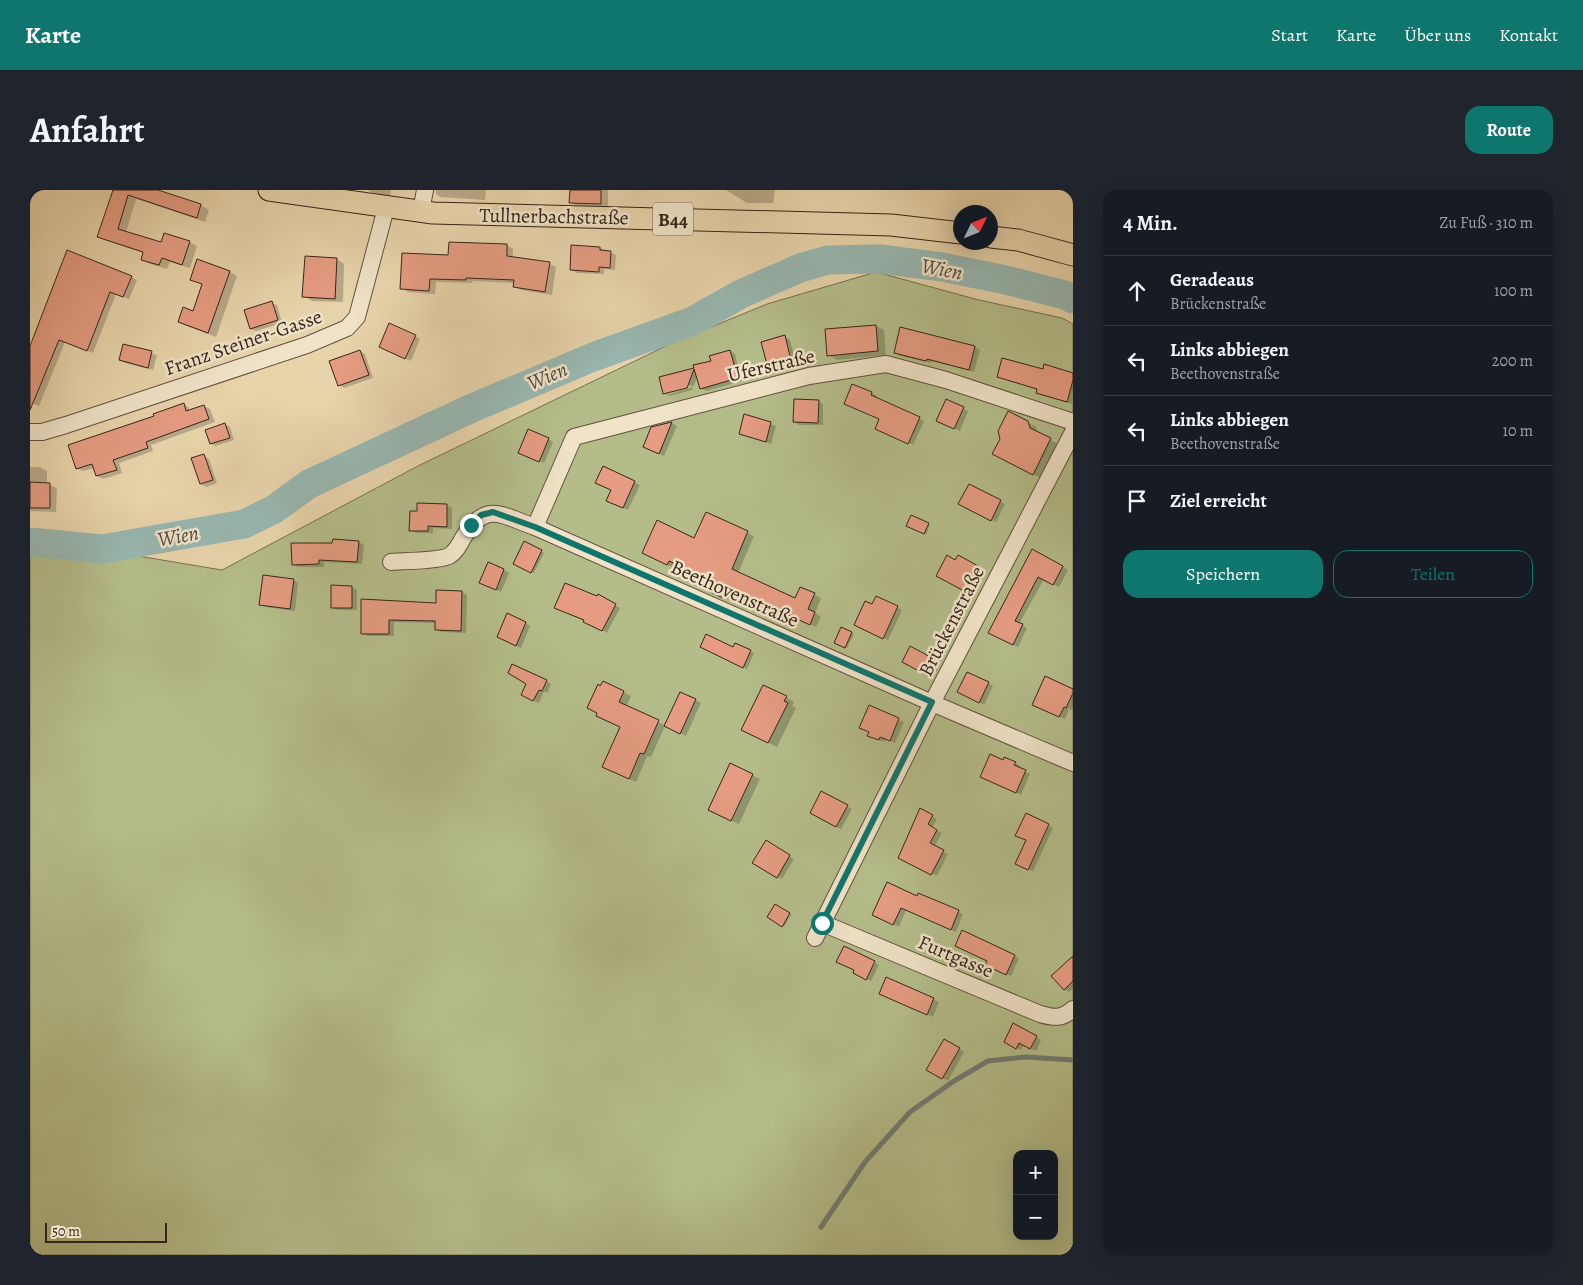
<!DOCTYPE html>
<html lang="de">
<head>
<meta charset="utf-8">
<style>
	:root { --surface:#171b24; --page:#20242c; --text:#f1f3f6; --muted:#9ea1a6; --line:#363941; --accent:#0f766e }
	body { margin:0; font-family:Alegreya,serif; background:var(--page); color:var(--text) }
	.controls { position:absolute; right:15px; bottom:15px; display:grid; overflow:hidden; border-radius:10px; box-shadow:0 5px 20px #0002 }
	.controls button { width:45px; height:45px; display:grid; place-items:center; padding:0; border:0; border-bottom:1px solid var(--line); background:var(--surface); color:var(--text); font:25px sans-serif }
	.compass { position:absolute; left:923px; top:15px; width:45px; height:45px; border-radius:50%; background:var(--surface); box-shadow:0 5px 20px #0002; rotate:47deg }
	.scale { position:absolute; left:15px; bottom:12px; width:122px; box-sizing:border-box; padding-left:5px; border:2px solid #37241b; border-top:0; font-size:14px; line-height:18px; white-space:nowrap; color:#37241b; -webkit-text-stroke:4px #f0e3c8; paint-order:stroke }
	.stop { position:absolute; width:15px; height:15px; margin:-11px; border:4px solid #0f766e; border-radius:50%; background:#fff }
	.stop.end { background:#0f766e; border-color:#fff; box-shadow:0 1px 5px #0008 }
	.list { margin:0; padding:0; list-style:none }
	h2 { display:flex; justify-content:space-between; align-items:center; height:65px; margin:0; padding:0 20px; font-size:21px }
	h2 small { font-size:16px; font-weight:400; color:var(--muted) }
	.list li { display:grid; grid-template-columns:32px 1fr auto; gap:15px; align-items:center; box-sizing:border-box; height:70px; padding:0 20px; border-top:1px solid var(--line) }
	.list b { display:block; font-size:19px; white-space:nowrap }
	.list p { margin:0; font-size:16px; white-space:nowrap; color:var(--muted) }
	.list em { font-size:16px; font-style:normal; color:var(--muted) }
	.actions { display:flex; gap:10px; padding:15px 20px }
	.actions a { flex:1; padding:11px 0; border:1px solid var(--accent); border-radius:15px; text-align:center; font-size:18px; color:var(--accent) }
	.actions .main { background:var(--accent); color:#fff }
	.icon { flex:none; width:28px; height:28px; fill:none; stroke:currentColor; stroke-width:2; stroke-linecap:round; stroke-linejoin:round }
	.map { position:relative; flex:none; width:1043px; height:1065px; overflow:hidden; border-radius:15px }
	header { display:flex; align-items:center; gap:30px; box-sizing:border-box; height:70px; padding:0 25px; background:var(--accent); color:#fff }
	header strong { font-size:24px }
	nav { display:flex; gap:28px; margin-inline-start:auto; font-size:18px }
	.intro { display:flex; align-items:center; justify-content:space-between; box-sizing:border-box; height:120px; padding:0 30px }
	h1 { margin:0; font-size:35px }
	.button { padding:12px 22px; border-radius:15px; background:var(--accent); color:#fff; font-size:18px; font-weight:700 }
	main { display:flex; gap:30px; padding:0 30px }
	aside { flex:1; background:var(--surface); border-radius:15px; box-shadow:0 5px 20px #0002 }
	.map>svg:first-child { display:block }
	.green { fill:#b4bd8a; stroke:#767052; fill-rule:evenodd }
	.shadow { fill:#0003 }
	.lines { fill:none; stroke-linecap:round; stroke-linejoin:round }
	.stream { stroke:#717c74; stroke-width:5 }
	.river { stroke:#98b7b0; stroke-width:29 }
	.building { fill:#e59c82; stroke:#37241b }
	.minor-casing { stroke:#63503f; stroke-width:18 }
	.major-casing { stroke:#37241b; stroke-width:23 }
	.minor { stroke:#f0e3c8; stroke-width:16 }
	.major { stroke:#e8d4ab; stroke-width:21 }
	.route { stroke:#0f766e; stroke-width:6 }
	.labels { text-anchor:middle; stroke-width:5; stroke-linejoin:round; paint-order:stroke }
	.shield { fill:#f0e3c8; stroke:#6e5d4f; stroke-width:1 }
	.shield-label { font-size:19px; font-weight:bold; fill:#37241b }
	.street-label { font-size:20px; fill:#37241b; stroke:#f0e3c8 }
	.water-label { font-size:21px; font-style:italic; fill:#4f4940; stroke:#f0e3c8 }
</style>
</head>
<body>
<header>
<strong>Karte</strong>
<nav><a>Start</a><a>Karte</a><a>Über uns</a><a>Kontakt</a></nav>
</header>
<div class="intro"><h1>Anfahrt</h1><a class="button">Route</a></div>
<main>
<div class="map">
<svg width="1043" height="1065" viewBox="0 0 1043 1065">
	<rect width="100%" height="100%" fill="#e8d4ab"/>
	<filter id="stains"><feTurbulence type="fractalNoise" baseFrequency=".004" numOctaves="4"/><feColorMatrix values="0 0 0 0 .2 0 0 0 0 .09 0 0 0 0 .02 0 0 0 .5 -.17"/></filter>
	<radialGradient id="worn" r=".72"><stop offset=".6" stop-color="#630" stop-opacity="0"/><stop offset="1" stop-color="#630" stop-opacity=".3"/></radialGradient>
	<path class="green" d="M846 82 949 110 1032 128 1043 134V1065H0V348L192 380 388 276 640 154 737 114ZM987 964H1024V1046H987Z"/>
	<g class="shadow">
		<polygon points="84,0 123,0 171,15 179,20 175,32 106,9 96,42 132,54 159,52 167,56 160,78 140,72 137,79 120,74 112,69 114,63 77,51 69,47"/>
		<polygon points="338,0 361,0 360,6 343,3"/>
		<polygon points="406,0 456,0 455,10 410,7 406,4"/>
		<polygon points="541,0 578,0 578,17 547,16 540,12"/>
		<polygon points="696,0 745,0 743,13 717,13"/>
		<polygon points="477,55 483,59 483,68 519,74 526,77 522,105 491,100 484,97 485,93 442,91 442,93 406,92 405,104 378,102 372,98 420,67"/>
		<polygon points="570,58 586,65 585,80 574,79 574,84 547,83 542,80"/>
		<polygon points="307,69 314,74 313,112 282,111 274,106"/>
		<polygon points="200,82 207,86 186,147 157,136 149,132 164,122 173,95 162,89"/>
		<polygon points="101,87 107,90 99,109 86,104 63,163 35,152 9,216 0,212 0,157"/>
		<polygon points="241,113 247,115 252,133 226,141 221,139"/>
		<polygon points="846,136 854,140 856,165 807,170 799,165"/>
		<polygon points="871,139 945,157 950,160 944,182 902,171 901,173 870,166 865,163"/>
		<polygon points="385,146 390,149 381,171 355,160"/>
		<polygon points="755,147 760,150 765,169 762,179 745,184 740,181"/>
		<polygon points="94,155 127,165 123,180 95,173 90,170"/>
		<polygon points="330,161 335,164 343,188 314,198 309,195"/>
		<polygon points="700,161 705,164 712,191 676,201 671,198 668,186 663,197 662,195 637,202 637,205 663,197 662,200 639,206 634,203 630,188 666,179 682,172"/>
		<polygon points="1015,176 1043,184 1042,214 1012,205 1007,202 1008,200 968,186 1014,181"/>
		<polygon points="823,195 842,203 847,206 846,208 894,231 883,255 852,241 851,229"/>
		<polygon points="788,211 793,214 793,235 769,235 764,232"/>
		<polygon points="916,211 938,221 930,241 913,233"/>
		<polygon points="154,214 159,218 160,221 174,216 180,219 185,232 121,255 123,261 89,273 92,283 73,289 67,286 65,278 53,281 47,278 126,227"/>
		<polygon points="715,226 746,236 741,254 710,243"/>
		<polygon points="997,232 1006,237 1008,243 1028,254 1011,288 972,268"/>
		<polygon points="642,233 647,236 634,266 615,256 622,238"/>
		<polygon points="195,234 200,237 204,250 186,256 181,254"/>
		<polygon points="518,249 523,252 514,273 495,265"/>
		<polygon points="174,266 179,269 187,293 176,297 171,294"/>
		<polygon points="0,277 10,277 17,281 17,294 27,298 26,322 0,321"/>
		<polygon points="573,278 610,295 598,320 582,313 582,300"/>
		<polygon points="939,296 975,314 966,332 935,316"/>
		<polygon points="417,315 422,318 422,339 403,338 403,343 386,343 381,340"/>
		<polygon points="676,324 724,346 708,383 766,410 771,398 791,408 785,423 791,427 786,437 743,418 742,420 704,402 700,410 686,405 684,391 646,374 644,378 620,366 665,349"/>
		<polygon points="881,327 900,335 896,345 877,336"/>
		<polygon points="329,352 334,355 332,374 294,372 294,377 268,377 263,374 304,354"/>
		<polygon points="494,353 514,363 504,383 484,374"/>
		<polygon points="1003,361 1038,380 1029,397 1014,389 989,434 997,438 988,457 964,445"/>
		<polygon points="928,367 954,381 941,404 907,386 926,371"/>
		<polygon points="474,380 479,383 471,402 450,393"/>
		<polygon points="263,390 268,393 265,421 236,417 231,414"/>
		<polygon points="322,397 327,400 327,420 307,420 302,417"/>
		<polygon points="432,402 437,405 436,443 411,442 406,439 407,433 364,432 364,446 338,446 333,443 333,411 407,414"/>
		<polygon points="568,406 590,418 577,443 555,431 531,420 567,408"/>
		<polygon points="847,407 872,420 858,450 830,437"/>
		<polygon points="495,433 500,436 491,458 473,450"/>
		<polygon points="812,438 824,444 817,458 805,452"/>
		<polygon points="881,458 910,474 903,487 873,472"/>
		<polygon points="675,459 704,459 720,461 724,463 717,479"/>
		<polygon points="1016,488 1043,500 1043,517 1042,520 1039,519 1035,529 1009,517"/>
		<polygon points="516,491 521,494 517,503 514,501 509,513 497,508"/>
		<polygon points="573,492 601,506 596,517 636,536 651,503 671,513 656,546 635,536 621,567 617,566 606,592 580,580 591,537 574,530 571,497"/>
		<polygon points="958,493 963,496 954,515 934,505"/>
		<polygon points="756,507 764,512 762,516 766,518 747,557 719,543"/>
		<polygon points="839,517 874,532 865,553 856,549 854,552 844,548 840,542"/>
		<polygon points="974,571 985,573 990,576 989,578 1000,584 991,605 956,590"/>
		<polygon points="722,585 730,589 709,634 687,624"/>
		<polygon points="792,602 822,619 811,639 781,622"/>
		<polygon points="891,620 907,629 902,638 912,643 904,657 918,664 907,686 874,670"/>
		<polygon points="996,625 1023,638 1003,681 991,676 997,650"/>
		<polygon points="736,652 764,669 752,689 724,673"/>
		<polygon points="889,704 933,724 926,742 876,720 869,737 849,727 888,707"/>
		<polygon points="745,716 761,725 754,737 738,727"/>
		<polygon points="985,766 989,768 981,786 962,778"/>
		<polygon points="844,772 849,775 841,791 829,786 826,780"/>
		<polygon points="1039,772 1043,774 1043,798 1039,802 1034,799"/>
		<polygon points="856,789 909,812 903,827 855,806"/>
		<polygon points="984,835 1011,850 1006,861 994,855 991,860 975,852"/>
		<polygon points="914,850 934,862 918,891 898,879"/>
	</g>
	<g class="lines">
		<polyline class="stream" points="791,1037 835,972 880,922 924,891 958,871 996,867 1043,870"/>
		<polyline class="river" points="0,352 72,359 214,334 243,320 279,294 440,219 563,167 663,131 711,104 770,78 798,70 850,69 912,77 976,90 1035,105 1043,109"/>
	</g>
	<g class="building">
		<polygon points="83,0 128,0 171,14 167,28 98,5 88,39 131,52 134,43 160,51 152,75 132,68 129,75 111,70 113,62 67,47"/>
		<polygon points="540,0 571,0 571,14 539,13"/>
		<polygon points="419,52 477,54 477,66 520,72 515,102 483,97 484,90 436,88 436,90 400,89 399,101 370,99 372,63 418,65"/>
		<polygon points="541,55 570,57 570,60 581,61 580,78 569,77 569,82 540,80"/>
		<polygon points="37,60 102,86 93,107 80,102 57,161 29,150 0,220 0,156"/>
		<polygon points="275,66 307,68 305,109 272,107"/>
		<polygon points="167,69 200,81 178,143 148,132 153,117 163,121 172,94 160,90"/>
		<polygon points="242,111 248,130 220,139 214,120"/>
		<polygon points="359,133 386,145 375,169 349,157"/>
		<polygon points="846,135 848,161 797,166 795,139"/>
		<polygon points="870,137 945,156 939,180 897,169 896,171 864,163"/>
		<polygon points="755,145 760,166 757,177 739,182 731,152"/>
		<polygon points="93,154 122,161 118,178 89,170"/>
		<polygon points="330,160 339,185 308,196 299,171"/>
		<polygon points="700,160 708,188 670,199 664,179 657,198 633,204 629,187 664,178 663,175 681,171 679,166"/>
		<polygon points="972,168 1013,179 1014,174 1043,183 1043,190 1037,212 1006,203 1007,199 967,187"/>
		<polygon points="822,194 842,202 841,205 890,227 878,254 845,239 849,229 814,214"/>
		<polygon points="764,209 789,210 788,233 763,232"/>
		<polygon points="916,209 934,217 924,239 906,231"/>
		<polygon points="154,213 156,221 174,215 179,229 116,252 118,258 83,270 87,280 66,286 62,274 46,279 38,255 124,226 123,224"/>
		<polygon points="978,221 998,231 1000,238 1021,248 1003,285 962,264 970,249 968,241"/>
		<polygon points="714,224 741,232 736,252 709,244"/>
		<polygon points="642,232 629,264 613,257 621,237"/>
		<polygon points="195,233 200,248 180,254 175,240"/>
		<polygon points="498,239 519,248 509,272 488,263"/>
		<polygon points="174,264 183,290 170,294 161,268"/>
		<polygon points="573,276 605,291 593,318 576,311 581,300 565,293"/>
		<polygon points="0,292 20,293 20,318 0,318"/>
		<polygon points="939,294 971,310 961,331 928,314"/>
		<polygon points="387,313 417,314 417,337 398,336 398,341 379,341 380,321 387,321"/>
		<polygon points="676,322 718,341 702,379 765,408 770,397 785,403 778,419 785,422 780,435 736,415 735,418 697,399 693,408 678,401 683,391 639,371 637,375 612,363 627,330 664,348"/>
		<polygon points="881,325 899,333 894,344 876,336"/>
		<polygon points="303,349 329,351 327,372 289,370 289,374 262,375 261,353 302,353"/>
		<polygon points="494,351 512,360 501,383 483,374"/>
		<polygon points="1002,359 1033,376 1023,395 1008,387 985,431 993,434 983,455 958,443"/>
		<polygon points="917,365 925,370 928,365 950,377 936,402 906,386"/>
		<polygon points="458,372 474,379 466,400 449,393"/>
		<polygon points="233,385 264,389 260,419 229,415"/>
		<polygon points="535,393 567,406 568,404 586,414 572,441 553,432 554,430 524,418"/>
		<polygon points="301,395 322,396 322,418 301,418"/>
		<polygon points="406,400 432,401 431,441 405,440 405,431 359,430 359,444 331,444 331,409 406,413"/>
		<polygon points="846,406 868,416 853,449 824,435 835,411 842,414"/>
		<polygon points="477,423 496,432 486,456 467,447"/>
		<polygon points="811,437 822,442 815,458 804,453"/>
		<polygon points="676,444 703,457 705,453 721,460 713,478 670,457"/>
		<polygon points="880,456 906,470 898,486 872,472"/>
		<polygon points="482,474 517,490 512,501 509,500 503,511 491,505 496,494 478,483"/>
		<polygon points="937,482 959,492 949,513 927,502"/>
		<polygon points="1015,486 1043,499 1043,503 1036,518 1034,517 1029,527 1002,515"/>
		<polygon points="573,491 594,501 589,512 629,530 614,564 610,563 599,589 572,577 590,537 566,526 567,523 557,518 568,494 570,496"/>
		<polygon points="733,495 757,506 754,511 758,513 738,553 711,540"/>
		<polygon points="650,502 666,509 650,544 634,536"/>
		<polygon points="839,515 869,528 860,551 850,547 849,550 837,546 839,542 829,538"/>
		<polygon points="960,564 973,570 974,567 986,572 984,575 996,580 986,603 950,587"/>
		<polygon points="700,573 723,584 701,631 678,620"/>
		<polygon points="791,601 818,615 806,637 780,623"/>
		<polygon points="890,618 903,625 898,634 907,640 900,653 914,660 901,685 868,668"/>
		<polygon points="996,623 1019,634 998,680 985,674 996,650 985,646"/>
		<polygon points="736,650 760,665 747,688 722,673"/>
		<polygon points="857,692 887,706 888,703 929,720 921,740 871,718 863,735 842,725"/>
		<polygon points="745,714 760,723 752,737 737,727"/>
		<polygon points="932,740 985,765 976,785 955,775 957,771 925,756"/>
		<polygon points="814,756 845,771 836,790 823,783 824,780 806,772"/>
		<polygon points="1043,766 1043,791 1034,800 1021,786"/>
		<polygon points="856,787 904,808 897,825 849,804"/>
		<polygon points="983,833 1007,846 1000,859 989,853 986,859 974,852"/>
		<polygon points="914,849 930,858 912,889 896,880"/>
	</g>
	<g class="lines">
		<defs>
			<g id="minor">
				<polyline points="391,21 395,0"/>
				<polyline points="0,242 12,242 36,235 277,155 317,138 327,127 356,18"/>
				<polyline points="505,337 544,247 779,186 856,174 916,190 1043,232"/>
				<path d="M361 372C373 371 409 371 419 366 426 362 429 355 433 348 456 310 470 325 505 337L902 513 1043 573"/>
				<path d="M792 733 1010 824C1024 828 1032 829 1043 819"/>
				<polyline points="785,748 902,513 1043,242"/>
			</g>
			<g id="major">
				<polyline points="239,0 403,23 861,35 931,43"/>
				<polyline points="961,47 988,50 1043,65"/>
			</g>
		</defs>
		<use href="#minor" class="minor-casing"/>
		<use href="#major" class="major-casing"/>
		<use href="#minor" class="minor"/>
		<use href="#major" class="major"/>
	</g>
	<g class="lines">
		<polyline class="route" points="441,335 451,325 463,322 505,337 902,512 792,733"/>
	</g>
	<g class="labels">
		<rect class="shield" x="623" y="12.5" width="40" height="33" rx="4"/>
		<g class="shield-label">
			<text x="643" y="36">B44</text>
		</g>
		<g class="street-label">
			<text transform="translate(524 26) rotate(1)" y="7">Tullnerbachstraße</text>
			<text transform="translate(213 152) rotate(-19)" y="7">Franz Steiner-Gasse</text>
			<text transform="translate(741 175) rotate(-13)" y="7">Uferstraße</text>
			<text transform="translate(705 403) rotate(24)" y="7">Beethovenstraße</text>
			<text transform="translate(921 431) rotate(-63)" y="7">Brückenstraße</text>
			<text transform="translate(926 766) rotate(23)" y="7">Furtgasse</text>
		</g>
		<g class="water-label">
			<text transform="translate(912 79) rotate(11)" y="7">Wien</text>
			<text transform="translate(517 186) rotate(-23)" y="7">Wien</text>
			<text transform="translate(148 346) rotate(-10)" y="7">Wien</text>
		</g>
	</g>
	<rect width="100%" height="100%" filter="url(#stains)"/>
	<rect width="100%" height="100%" fill="url(#worn)"/>
</svg>
<div class="controls">
<button>+</button>
<button>−</button>
</div>
<svg class="compass" viewBox="-18 -18 36 36"><path d="M0-13l5 13h-10z" fill="#e53935"/><path d="M0 13l5-13h-10z" fill="#9ea1a6"/></svg>
<div class="scale">50 m</div>
<div class="stop" style="left:792px;top:733px"></div>
<div class="stop end" style="left:441px;top:335px"></div>
</div>
<aside>
<h2>4 Min.<small>Zu Fuß · 310 m</small></h2>
<ul class="list">
<li><svg class="icon" aria-label="ahead" viewBox="0 0 24 24"><path d="M12 20V5M6 11l6-6 6 6"/></svg><div><b>Geradeaus</b><p>Brückenstraße</p></div><em>100 m</em></li>
<li><svg class="icon" aria-label="left" viewBox="0 0 24 24"><path d="M17 20v-9H6M10 6l-5 5 5 5"/></svg><div><b>Links abbiegen</b><p>Beethovenstraße</p></div><em>200 m</em></li>
<li><svg class="icon" aria-label="left" viewBox="0 0 24 24"><path d="M17 20v-9H6M10 6l-5 5 5 5"/></svg><div><b>Links abbiegen</b><p>Beethovenstraße</p></div><em>10 m</em></li>
<li><svg class="icon" aria-label="arrive" viewBox="0 0 24 24"><path d="M6 21V4h12l-3 4 3 4H6"/></svg><div><b>Ziel erreicht</b></div></li>
</ul>
<div class="actions"><a class="main">Speichern</a><a>Teilen</a></div>
</aside>
</main>
</body>
</html>
